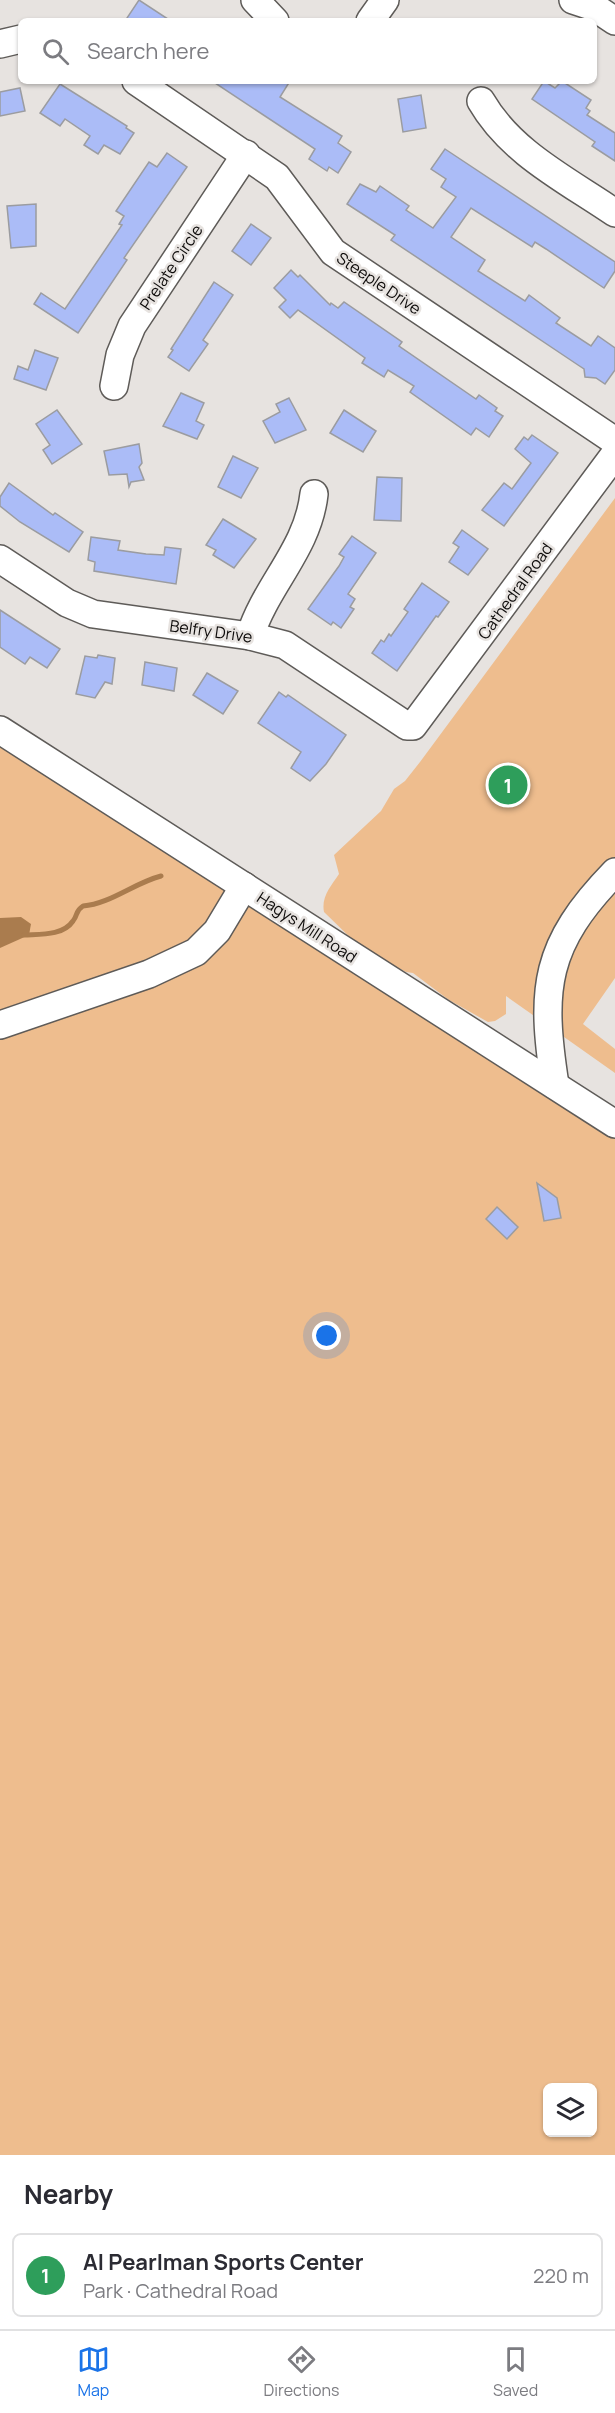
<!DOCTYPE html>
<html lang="en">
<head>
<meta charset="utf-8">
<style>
	:root { --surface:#fff; --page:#f2f2f3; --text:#2b2b33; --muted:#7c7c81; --line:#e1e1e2; --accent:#1a73e8 }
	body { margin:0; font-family:Manrope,sans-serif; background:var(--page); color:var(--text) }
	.controls { position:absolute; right:18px; bottom:18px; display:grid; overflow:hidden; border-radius:9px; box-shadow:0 2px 4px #0004 }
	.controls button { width:54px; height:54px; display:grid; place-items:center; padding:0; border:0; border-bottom:2px solid var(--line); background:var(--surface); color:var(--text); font:30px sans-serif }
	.you { position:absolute; left:327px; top:1336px; width:21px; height:21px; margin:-15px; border:4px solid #fff; border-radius:50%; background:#1a73e8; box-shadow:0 0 0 9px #1a73e833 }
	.badge { display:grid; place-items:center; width:39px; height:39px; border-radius:50%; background:var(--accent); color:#fff; font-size:20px; font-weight:700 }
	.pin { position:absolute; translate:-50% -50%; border:3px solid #fff; box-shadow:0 2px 6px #0006 }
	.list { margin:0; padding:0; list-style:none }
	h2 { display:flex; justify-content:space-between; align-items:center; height:78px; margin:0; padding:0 24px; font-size:26px }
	h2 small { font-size:20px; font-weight:400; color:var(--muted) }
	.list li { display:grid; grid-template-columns:39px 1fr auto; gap:18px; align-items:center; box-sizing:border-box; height:84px; margin:0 12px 12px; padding:0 12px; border:2px solid var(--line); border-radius:9px }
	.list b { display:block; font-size:22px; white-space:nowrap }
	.list p { margin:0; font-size:20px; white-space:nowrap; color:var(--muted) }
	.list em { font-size:20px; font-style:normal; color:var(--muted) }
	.icon { flex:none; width:33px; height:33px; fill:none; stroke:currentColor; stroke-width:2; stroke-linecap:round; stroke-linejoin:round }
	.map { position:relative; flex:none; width:615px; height:2155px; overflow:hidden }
	.search { position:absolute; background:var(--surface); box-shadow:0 2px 4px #0004; left:18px; right:18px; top:18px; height:66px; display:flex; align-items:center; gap:15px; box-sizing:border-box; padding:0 21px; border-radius:9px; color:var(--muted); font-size:22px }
	.sheet { height:174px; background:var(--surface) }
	nav { display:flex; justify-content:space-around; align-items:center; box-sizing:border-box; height:84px; border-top:2px solid var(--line); background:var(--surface); font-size:16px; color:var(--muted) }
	nav a { display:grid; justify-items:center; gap:3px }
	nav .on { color:var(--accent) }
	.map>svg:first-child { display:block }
	.green { fill:#eebd8e; fill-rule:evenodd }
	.water { fill:#aa7c4e }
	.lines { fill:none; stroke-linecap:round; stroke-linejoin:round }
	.stream { stroke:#aa7c4e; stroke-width:5 }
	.building { fill:#abbcf7; stroke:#9b9ca0; stroke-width:1.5 }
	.minor-casing { stroke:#5e5b58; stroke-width:30 }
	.minor { stroke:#fff; stroke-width:27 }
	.labels { text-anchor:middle; stroke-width:5; stroke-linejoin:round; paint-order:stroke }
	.street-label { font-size:16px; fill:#0d0b0a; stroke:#e7e3e0 }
</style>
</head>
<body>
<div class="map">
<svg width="615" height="2155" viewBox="0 0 615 2155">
	<rect width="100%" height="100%" fill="#e7e3e0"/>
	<g class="green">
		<path d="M615 498V978L583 1024 615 1049V1073L506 996V1014L495 1021 488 1022 449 1000 413 973 406 972 361 948 324 912C321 897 331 886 339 874L334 855 381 811 394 789 405 781 420 762Z"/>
		<path d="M0 738 615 1133V2155H0ZM548 2088H592V2132H548Z"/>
	</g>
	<polygon class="water" points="21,917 31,924 29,935 0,948 0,918"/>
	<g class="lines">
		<path class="stream" d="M24 935C40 934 63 936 73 921 78 915 75 911 83 906 110 904 134 883 161 876"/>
	</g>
	<g class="building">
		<polygon points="139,0 171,21 125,21"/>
		<polygon points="212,81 290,81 280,97 342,136 338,143 351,152 338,173 329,167 327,171 309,159 315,149"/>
		<polygon points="544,81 555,88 562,81 591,100 586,108 590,111 587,115 615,133 615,161 592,146 595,142 532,99"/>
		<polygon points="60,84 127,126 126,128 134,133 120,154 104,145 98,154 84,145 90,136 65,119 60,126 40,113"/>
		<polygon points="20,88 25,111 0,116 0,92"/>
		<polygon points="421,95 426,128 403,132 398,99"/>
		<polygon points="445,149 615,262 615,271 604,288 546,249 535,242 532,247 471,208 451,237 485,260 478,271 525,301 529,295 560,318 556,323 591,346 598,336 615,348 615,370 605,384 596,378 585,377 584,369 578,365 391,240 395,235 347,204 360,184 376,192 380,186 409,206 406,210 433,228 456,197 441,187 446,179 431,169"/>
		<polygon points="167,153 187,167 124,258 127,260 78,333 34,304 41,293 65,309 122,225 119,224 124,216 116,211 149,162 157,167"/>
		<polygon points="36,204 36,246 11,248 7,206"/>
		<polygon points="251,224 271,238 251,265 232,251"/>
		<polygon points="291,270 298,277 300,275 330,305 331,303 338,308 344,302 402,342 399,346 476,399 479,395 497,408 495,411 503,416 489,437 476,428 471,435 410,392 414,386 388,370 384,377 362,363 365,358 298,310 290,318 279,307 286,300 274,288"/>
		<polygon points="214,282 233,295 203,340 208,344 189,371 168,357 173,350 171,349"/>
		<polygon points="35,350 58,358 46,390 14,379 18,366 28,370"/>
		<polygon points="181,393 204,403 196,421 204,425 197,439 163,426"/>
		<polygon points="289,398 306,430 275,443 263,421 280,412 276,404"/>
		<polygon points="57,410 82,444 52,464 43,450 50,445 36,424"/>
		<polygon points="344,410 376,431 363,452 330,433"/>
		<polygon points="532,435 558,453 504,526 482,510 504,483 512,489 531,463 515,449 524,437 528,440"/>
		<polygon points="139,444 142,463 139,467 144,480 131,482 129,487 127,474 109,475 104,451"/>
		<polygon points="233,456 258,468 241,498 218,487"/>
		<polygon points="377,477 402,478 401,521 374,520"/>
		<polygon points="9,483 53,515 55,513 83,532 69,552 20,522 0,506 0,497"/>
		<polygon points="223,519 256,539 234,568 213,555 216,550 206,545"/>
		<polygon points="462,530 488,549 468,575 449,562 459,547 453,543"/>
		<polygon points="352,536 376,553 348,594 355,599 350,607 354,609 341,628 333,622 331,625 308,609 339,566 344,557 339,554"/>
		<polygon points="91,537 120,541 118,550 146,554 164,555 165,547 181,549 176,584 94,571 95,562 88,560"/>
		<polygon points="422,583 449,602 438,617 436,616 397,671 372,653 381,640 384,642 389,634 391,636 408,612 404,609"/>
		<polygon points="0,610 60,649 47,668 30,657 25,664 0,647"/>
		<polygon points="98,655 115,658 112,684 105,682 95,698 76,694 85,656 97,658"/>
		<polygon points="145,662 177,668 174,691 142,685"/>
		<polygon points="207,673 238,691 223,714 193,695"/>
		<polygon points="279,692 286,697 288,695 346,735 326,764 310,781 291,768 301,752 258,723"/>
		<polygon points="537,1183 557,1198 561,1218 544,1221"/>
		<polygon points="497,1207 518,1227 507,1239 486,1219"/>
	</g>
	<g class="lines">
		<defs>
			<g id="minor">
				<polyline points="255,0 275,21"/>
				<polyline points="573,0 594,7 615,21"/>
				<polyline points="370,21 385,0"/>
				<polyline points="0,44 21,39"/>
				<polyline points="136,81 277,177 333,252 615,441"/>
				<path d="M481 101C511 153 567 180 615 213"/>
				<polyline points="114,386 120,355 132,326 246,154"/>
				<polyline points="0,559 67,603 93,614 250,636 285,645 407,726 413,726 615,454"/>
				<path d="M250 636C266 585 308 549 314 494"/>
				<polyline points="0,730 615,1124"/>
				<polyline points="0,1025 149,974 196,952 217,931 244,886"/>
				<path d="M555 1085C540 988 544 945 615 872"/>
			</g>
		</defs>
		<use href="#minor" class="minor-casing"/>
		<use href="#minor" class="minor"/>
	</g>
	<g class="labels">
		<g class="street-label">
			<text transform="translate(171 267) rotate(-56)" y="6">Prelate Circle</text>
			<text transform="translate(379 283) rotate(34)" y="6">Steeple Drive</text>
			<text transform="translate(515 591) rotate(-54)" y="6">Cathedral Road</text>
			<text transform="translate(211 631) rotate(8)" y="6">Belfry Drive</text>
			<text transform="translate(307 927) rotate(33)" y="6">Hagys Mill Road</text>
		</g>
	</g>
</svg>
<div class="controls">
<button><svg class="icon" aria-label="layers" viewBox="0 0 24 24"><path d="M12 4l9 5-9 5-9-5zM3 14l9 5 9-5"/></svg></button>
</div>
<div class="you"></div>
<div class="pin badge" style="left:508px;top:785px;background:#2e9e5b">1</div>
<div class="search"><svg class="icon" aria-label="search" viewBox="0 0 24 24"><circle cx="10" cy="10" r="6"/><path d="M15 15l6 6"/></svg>Search here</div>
</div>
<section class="sheet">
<h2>Nearby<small></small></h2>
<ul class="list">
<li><span class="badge" style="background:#2e9e5b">1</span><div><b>Al Pearlman Sports Center</b><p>Park · Cathedral Road</p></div><em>220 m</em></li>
</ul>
</section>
<nav>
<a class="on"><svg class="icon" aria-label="map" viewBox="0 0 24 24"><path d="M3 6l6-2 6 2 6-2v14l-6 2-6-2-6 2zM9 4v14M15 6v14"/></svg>Map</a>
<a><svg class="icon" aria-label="directions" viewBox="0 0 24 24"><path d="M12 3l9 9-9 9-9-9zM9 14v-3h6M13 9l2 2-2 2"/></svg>Directions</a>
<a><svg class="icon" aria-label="saved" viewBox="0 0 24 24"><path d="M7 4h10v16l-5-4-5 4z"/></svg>Saved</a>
</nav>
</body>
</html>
